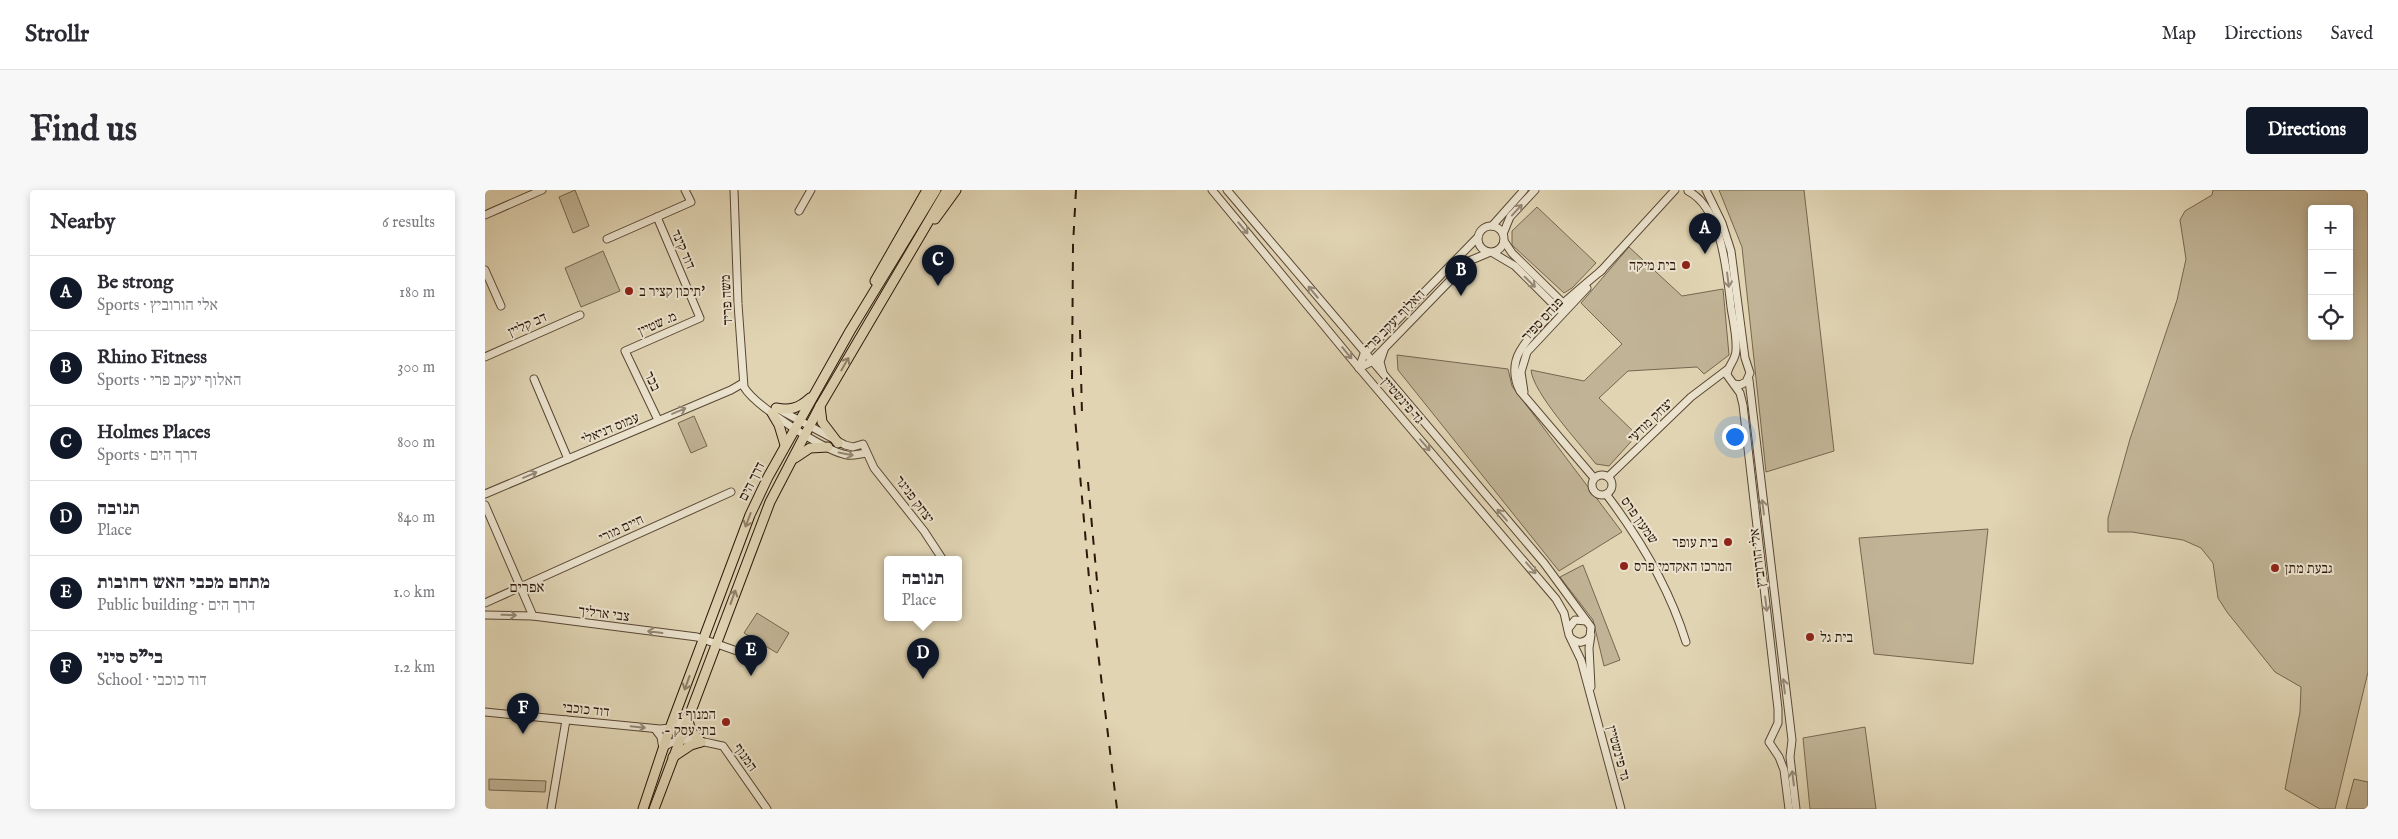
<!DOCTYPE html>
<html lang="en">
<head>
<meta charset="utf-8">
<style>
	:root { --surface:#fff; --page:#f7f7f7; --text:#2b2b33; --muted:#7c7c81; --line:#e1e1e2; --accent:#111827 }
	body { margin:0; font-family:"IM FELL English","Frank Ruhl Libre",serif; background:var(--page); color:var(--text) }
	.controls { position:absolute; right:15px; top:15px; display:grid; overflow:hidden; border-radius:5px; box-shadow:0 2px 8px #0003 }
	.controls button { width:45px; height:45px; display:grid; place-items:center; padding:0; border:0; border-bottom:1px solid var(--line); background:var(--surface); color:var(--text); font:25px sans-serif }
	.you { position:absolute; left:1249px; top:246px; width:18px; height:18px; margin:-12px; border:4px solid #fff; border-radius:50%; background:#1a73e8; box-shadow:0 0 0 8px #1a73e833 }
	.badge { display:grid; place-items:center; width:32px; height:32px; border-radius:50%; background:var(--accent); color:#fff; font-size:16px; font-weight:700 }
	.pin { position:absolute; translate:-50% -41px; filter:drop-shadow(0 1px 2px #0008) }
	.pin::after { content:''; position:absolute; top:26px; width:18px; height:15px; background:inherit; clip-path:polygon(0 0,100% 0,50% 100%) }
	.popup { position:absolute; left:399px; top:366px; width:78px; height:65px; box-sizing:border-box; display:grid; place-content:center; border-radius:5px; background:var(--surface); filter:drop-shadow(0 1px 4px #0005); font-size:16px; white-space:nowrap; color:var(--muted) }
	.popup b { font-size:19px; color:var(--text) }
	.popup::after { content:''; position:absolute; left:50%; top:100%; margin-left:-10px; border:10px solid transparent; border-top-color:var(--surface) }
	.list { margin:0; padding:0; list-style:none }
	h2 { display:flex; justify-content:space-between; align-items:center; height:65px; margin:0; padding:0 20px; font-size:21px }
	h2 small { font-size:16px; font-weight:400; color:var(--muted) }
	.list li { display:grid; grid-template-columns:32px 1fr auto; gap:15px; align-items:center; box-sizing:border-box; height:75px; padding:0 20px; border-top:1px solid var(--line) }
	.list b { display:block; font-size:19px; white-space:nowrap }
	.list p { margin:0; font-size:16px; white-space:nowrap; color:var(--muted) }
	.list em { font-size:16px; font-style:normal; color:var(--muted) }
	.icon { flex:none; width:28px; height:28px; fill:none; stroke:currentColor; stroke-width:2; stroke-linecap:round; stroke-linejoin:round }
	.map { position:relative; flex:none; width:1883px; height:619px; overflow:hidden; border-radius:5px }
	header { display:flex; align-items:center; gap:30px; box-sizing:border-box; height:70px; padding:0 25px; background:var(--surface); border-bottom:1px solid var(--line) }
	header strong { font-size:24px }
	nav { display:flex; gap:28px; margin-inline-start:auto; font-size:18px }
	.intro { display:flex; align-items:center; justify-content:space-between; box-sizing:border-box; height:120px; padding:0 30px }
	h1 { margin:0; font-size:35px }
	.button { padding:12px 22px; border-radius:5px; background:var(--accent); color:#fff; font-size:18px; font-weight:700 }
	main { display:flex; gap:30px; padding:0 30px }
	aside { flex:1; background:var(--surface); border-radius:5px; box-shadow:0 2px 8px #0003 }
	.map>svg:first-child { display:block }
	.green { fill:#c1b496; stroke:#766650; fill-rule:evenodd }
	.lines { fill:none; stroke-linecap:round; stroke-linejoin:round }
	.minor-casing { stroke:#594734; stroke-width:9 }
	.major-casing { stroke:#2c180a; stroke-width:11 }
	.minor { stroke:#ebe3ce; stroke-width:7 }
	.major { stroke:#e0d4b3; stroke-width:9 }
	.rail { stroke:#2c180a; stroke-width:2; stroke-dasharray:9 9; stroke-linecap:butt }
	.oneway { stroke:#958876 }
	.oneway2 { stroke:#8f7f67 }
	.poi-dot { fill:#8f2418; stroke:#ebe3ce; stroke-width:2 }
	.labels { text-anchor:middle; stroke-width:4; stroke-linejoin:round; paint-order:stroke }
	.street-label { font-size:14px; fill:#2c180a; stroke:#ebe3ce }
	.poi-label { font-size:14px; fill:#2c180a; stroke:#ebe3ce; text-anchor:start }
	.neighbourhood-label { font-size:15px; fill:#2c180a; stroke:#ebe3ce }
</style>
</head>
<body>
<header>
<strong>Strollr</strong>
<nav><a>Map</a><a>Directions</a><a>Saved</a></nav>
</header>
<div class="intro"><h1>Find us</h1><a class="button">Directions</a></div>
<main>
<aside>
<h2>Nearby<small>6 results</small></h2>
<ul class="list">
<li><span class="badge">A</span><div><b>Be strong</b><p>Sports · אלי הורוביץ</p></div><em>180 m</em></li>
<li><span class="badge">B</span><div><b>Rhino Fitness</b><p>Sports · האלוף יעקב פרי</p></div><em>300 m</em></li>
<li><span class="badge">C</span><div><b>Holmes Places</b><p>Sports · דרך הים</p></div><em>800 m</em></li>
<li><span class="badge">D</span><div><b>תנובה</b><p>Place</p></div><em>840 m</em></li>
<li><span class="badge">E</span><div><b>מתחם מכבי האש רחובות</b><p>Public building · דרך הים</p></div><em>1.0 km</em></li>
<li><span class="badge">F</span><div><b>בי&quot;ס סיני</b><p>School · דוד כוכבי</p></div><em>1.2 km</em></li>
</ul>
</aside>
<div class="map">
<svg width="1883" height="619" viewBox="0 0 1883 619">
	<rect width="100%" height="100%" fill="#e0d4b3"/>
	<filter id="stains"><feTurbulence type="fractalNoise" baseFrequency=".004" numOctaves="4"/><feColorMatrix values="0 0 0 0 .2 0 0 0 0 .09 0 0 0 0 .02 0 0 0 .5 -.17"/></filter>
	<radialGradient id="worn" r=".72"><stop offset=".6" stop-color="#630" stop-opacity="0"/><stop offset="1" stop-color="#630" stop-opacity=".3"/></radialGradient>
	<g class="green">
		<polygon points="90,0 104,36 88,43 74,7"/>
		<polygon points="1234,0 1319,0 1349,261 1281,282 1257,57"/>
		<path d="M1728 0H1883V482L1850 619H1835L1800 599 1815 522 1816 497 1790 482 1742 422 1733 408 1728 373 1716 358 1698 350 1647 342H1623V328L1645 249 1692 110 1701 69 1695 30 1700 21 1727 5ZM1827 19H1864V146H1827Z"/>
		<polygon points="1052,17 1111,73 1087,98 1079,103 1027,55 1027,41"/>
		<path d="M1144 57 1197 106 1238 99 1244 165 1219 184 1212 177 1143 181 1114 208 1152 245 1124 276 1111 274C1095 254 1048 203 1046 180L1099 191 1137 154 1096 113Z"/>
		<polygon points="118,61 135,101 96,117 80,78"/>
		<polygon points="912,165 1023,179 1027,196 1137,342 1074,381 913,180"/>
		<polygon points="209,226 222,256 206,263 193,233"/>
		<polygon points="1503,339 1488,474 1389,464 1374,348"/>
		<polygon points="1098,375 1135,470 1119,476 1108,430 1075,387"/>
		<polygon points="272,423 304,443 292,463 259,443"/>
		<polygon points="1380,537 1391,619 1325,619 1318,548"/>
		<polygon points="4,589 61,591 60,602 4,600"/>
		<polygon points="1869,589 1883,592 1883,619 1861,619"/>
	</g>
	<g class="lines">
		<defs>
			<g id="minor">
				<path d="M249 0 253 114 259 197C270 216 340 261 362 265 368 266 374 264 381 263"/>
				<polyline points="727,0 874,178 1071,409 1079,423 1084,445 1096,470 1136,619"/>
				<path d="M742 0 1059 373 1106 437 1105 446C1101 453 1093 454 1087 449"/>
				<polyline points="1221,0 1237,33 1246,61 1260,168 1265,183 1261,192 1255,195 1249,194"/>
				<path d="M1203 1C1237 18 1242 83 1246 117 1248 131 1252 146 1251 160 1251 170 1243 175 1242 185L1255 203 1258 215 1293 519V533L1284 552 1294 567 1299 580 1304 619"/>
				<polyline points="314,21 326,0"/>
				<polyline points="0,25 57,0"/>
				<polyline points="172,27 215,128 140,161 173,230"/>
				<circle cx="1006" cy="49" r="13"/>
				<polyline points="1007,36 1039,0"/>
				<polyline points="1018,44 1025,27 1050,0"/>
				<polyline points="122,49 206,12 200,0"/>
				<polyline points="1019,51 1027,63 1080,115"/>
				<polyline points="1008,63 1030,76 1073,119 1077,120"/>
				<polyline points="0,80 16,116"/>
				<polyline points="1115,82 1190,0"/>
				<polyline points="0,167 95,125"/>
				<polyline points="874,178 879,164 992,48"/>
				<polyline points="874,178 886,172 984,71 1003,63"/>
				<polyline points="898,183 895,172 899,160"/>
				<polyline points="49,189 83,269"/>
				<polyline points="1264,190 1307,550 1305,567 1311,619"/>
				<polyline points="1039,202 1036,182 1042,162 1102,98"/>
				<polyline points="293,219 360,255 368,257 378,254 389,278 439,341 458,370"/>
				<circle cx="1117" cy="295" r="10"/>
				<polyline points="1123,287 1206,207 1243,179"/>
				<path d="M1109 288 1035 201C1028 188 1028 173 1035 161 1051 134 1093 100 1117 80"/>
				<polyline points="0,304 246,200 258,193"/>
				<path d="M1121 304C1156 350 1184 397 1201 452"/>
				<polyline points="0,315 48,426 212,447 252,461"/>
				<polyline points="0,413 246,302"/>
				<polyline points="0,425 48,426"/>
				<polyline points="1083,439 1090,430 1101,431"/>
				<polyline points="1106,445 1104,458 1106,497"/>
				<polyline points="0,522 175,539 185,538 201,530"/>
				<polyline points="170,539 176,547 178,559"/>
				<path d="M179 557C195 544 219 552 238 556L282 619"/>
				<polyline points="66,619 81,530"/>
			</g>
			<g id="major">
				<polyline points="450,29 471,0"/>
				<polyline points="390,91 442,0"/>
				<polyline points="335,216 337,232 353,253"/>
				<path d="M291 218C305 221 314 218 325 208"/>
				<polyline points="287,223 294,235 300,255"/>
				<polyline points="310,268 325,258 343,257"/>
				<polyline points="202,527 206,541 216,552"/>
				<polyline points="188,567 206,555 216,552"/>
				<polyline points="158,619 185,538 265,325 283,287 365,141 451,0"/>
				<polyline points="169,619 285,312 335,216 462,0"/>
			</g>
		</defs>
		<use href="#minor" class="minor-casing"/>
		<use href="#major" class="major-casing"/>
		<use href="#minor" class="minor"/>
		<use href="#major" class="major"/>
		<g class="rail">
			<polyline points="591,0 588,55 587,193 604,388 632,619"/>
			<polyline points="595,140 597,225"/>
			<polyline points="603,292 613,402"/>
		</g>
	</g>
	<defs><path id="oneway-shaft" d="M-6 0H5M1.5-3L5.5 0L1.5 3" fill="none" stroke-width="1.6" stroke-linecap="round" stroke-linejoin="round" transform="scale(1.25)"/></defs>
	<g class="oneway">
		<use href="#oneway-shaft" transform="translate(1032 20) rotate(-47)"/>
		<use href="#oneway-shaft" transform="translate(758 38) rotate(50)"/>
		<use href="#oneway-shaft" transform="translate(1243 90) rotate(83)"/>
		<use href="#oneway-shaft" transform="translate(1045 92) rotate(45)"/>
		<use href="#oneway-shaft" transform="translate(828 102) rotate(-130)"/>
		<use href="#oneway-shaft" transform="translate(862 163) rotate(50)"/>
		<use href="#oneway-shaft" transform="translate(194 221) rotate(-23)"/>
		<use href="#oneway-shaft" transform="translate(940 255) rotate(49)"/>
		<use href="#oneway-shaft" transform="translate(361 264) rotate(11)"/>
		<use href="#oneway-shaft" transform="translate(45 285) rotate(-23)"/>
		<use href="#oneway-shaft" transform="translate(1278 317) rotate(-97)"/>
		<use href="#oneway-shaft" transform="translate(1017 325) rotate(-131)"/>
		<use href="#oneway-shaft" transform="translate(1046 378) rotate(49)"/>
		<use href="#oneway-shaft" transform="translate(1281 414) rotate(83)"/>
		<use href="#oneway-shaft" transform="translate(24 425) rotate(2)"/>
		<use href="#oneway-shaft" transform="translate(170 442) rotate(-173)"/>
		<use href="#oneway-shaft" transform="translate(1299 496) rotate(-97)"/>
		<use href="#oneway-shaft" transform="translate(153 537) rotate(6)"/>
		<use href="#oneway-shaft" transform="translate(1308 588) rotate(-97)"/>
	</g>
	<g class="oneway2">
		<use href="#oneway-shaft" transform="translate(360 174) rotate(-60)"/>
		<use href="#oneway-shaft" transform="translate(263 330) rotate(111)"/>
		<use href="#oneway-shaft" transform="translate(248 407) rotate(-70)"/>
		<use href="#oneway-shaft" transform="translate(202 493) rotate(110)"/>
	</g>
	<g class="poi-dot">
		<circle cx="1201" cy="75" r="5"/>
		<circle cx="144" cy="101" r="5"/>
		<circle cx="1243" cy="352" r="5"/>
		<circle cx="1139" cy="376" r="5"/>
		<circle cx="1790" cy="378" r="5"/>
		<circle cx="1325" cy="447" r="5"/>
		<circle cx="241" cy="532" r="5"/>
	</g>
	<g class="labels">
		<g class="street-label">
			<text transform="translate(199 59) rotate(67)" y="5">דוד קינד</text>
			<text transform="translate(241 110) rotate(-93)" y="5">משה פריד</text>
			<text transform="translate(1057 129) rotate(-47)" y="5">פנחס ספיר</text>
			<text transform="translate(909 130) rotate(-46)" y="5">האלוף יעקב פרי</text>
			<text transform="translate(172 133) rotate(-24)" y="5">מ. שטיין</text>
			<text transform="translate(42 134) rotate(-24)" y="5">דב קליין</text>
			<text transform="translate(168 191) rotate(65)" y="5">בכר</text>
			<text transform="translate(918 210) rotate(49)" y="5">גד פינשטיין</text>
			<text transform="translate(1165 230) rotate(-44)" y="5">יצחק מודעי</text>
			<text transform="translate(125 238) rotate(-23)" y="5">עמוס דניאלי</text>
			<text transform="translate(266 291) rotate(-63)" y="5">דרך הים</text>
			<text transform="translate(430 309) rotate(53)" y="5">יצחק פניגר</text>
			<text transform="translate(1155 330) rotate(55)" y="5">שמעון פרס</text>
			<text transform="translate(136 338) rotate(-25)" y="5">חיים מורי</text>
			<text transform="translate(1272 368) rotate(-97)" y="5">אלי הורוביץ</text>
			<text transform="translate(119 423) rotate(7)" y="5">צבי ארליך</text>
			<text transform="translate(101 519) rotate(6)" y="5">דוד כוכבי</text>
			<text transform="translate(1134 563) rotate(75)" y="5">גד פינשטיין</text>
			<text transform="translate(261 567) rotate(55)" y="5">המנוף</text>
		</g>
		<g class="poi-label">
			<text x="1191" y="80" text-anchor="end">בית מיקה</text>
			<text x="154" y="106">תיכון קציר ב'</text>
			<text x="1233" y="357" text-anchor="end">בית עופר</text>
			<text x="1149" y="381">המרכז האקדמי פרס</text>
			<text x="1800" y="383">גבעת מתן</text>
			<text x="1335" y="452">בית גל</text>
			<text x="231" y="529" text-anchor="end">המנוף 1<tspan x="231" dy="16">- בתי עסק</tspan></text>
		</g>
		<g class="neighbourhood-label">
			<text x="42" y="402">אפרים</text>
		</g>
	</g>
	<rect width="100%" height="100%" filter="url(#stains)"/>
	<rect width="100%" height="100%" fill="url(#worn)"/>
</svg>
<div class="controls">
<button>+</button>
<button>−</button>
<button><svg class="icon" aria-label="locate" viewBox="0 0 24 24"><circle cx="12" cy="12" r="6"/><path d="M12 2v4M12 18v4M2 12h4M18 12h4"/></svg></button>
</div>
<div class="you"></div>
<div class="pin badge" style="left:1220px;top:64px">A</div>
<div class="pin badge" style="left:976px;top:106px">B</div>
<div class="pin badge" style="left:453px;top:96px">C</div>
<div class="pin badge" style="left:438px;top:489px">D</div>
<div class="popup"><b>תנובה</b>Place</div>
<div class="pin badge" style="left:266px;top:486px">E</div>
<div class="pin badge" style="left:38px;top:544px">F</div>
</div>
</main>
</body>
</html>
